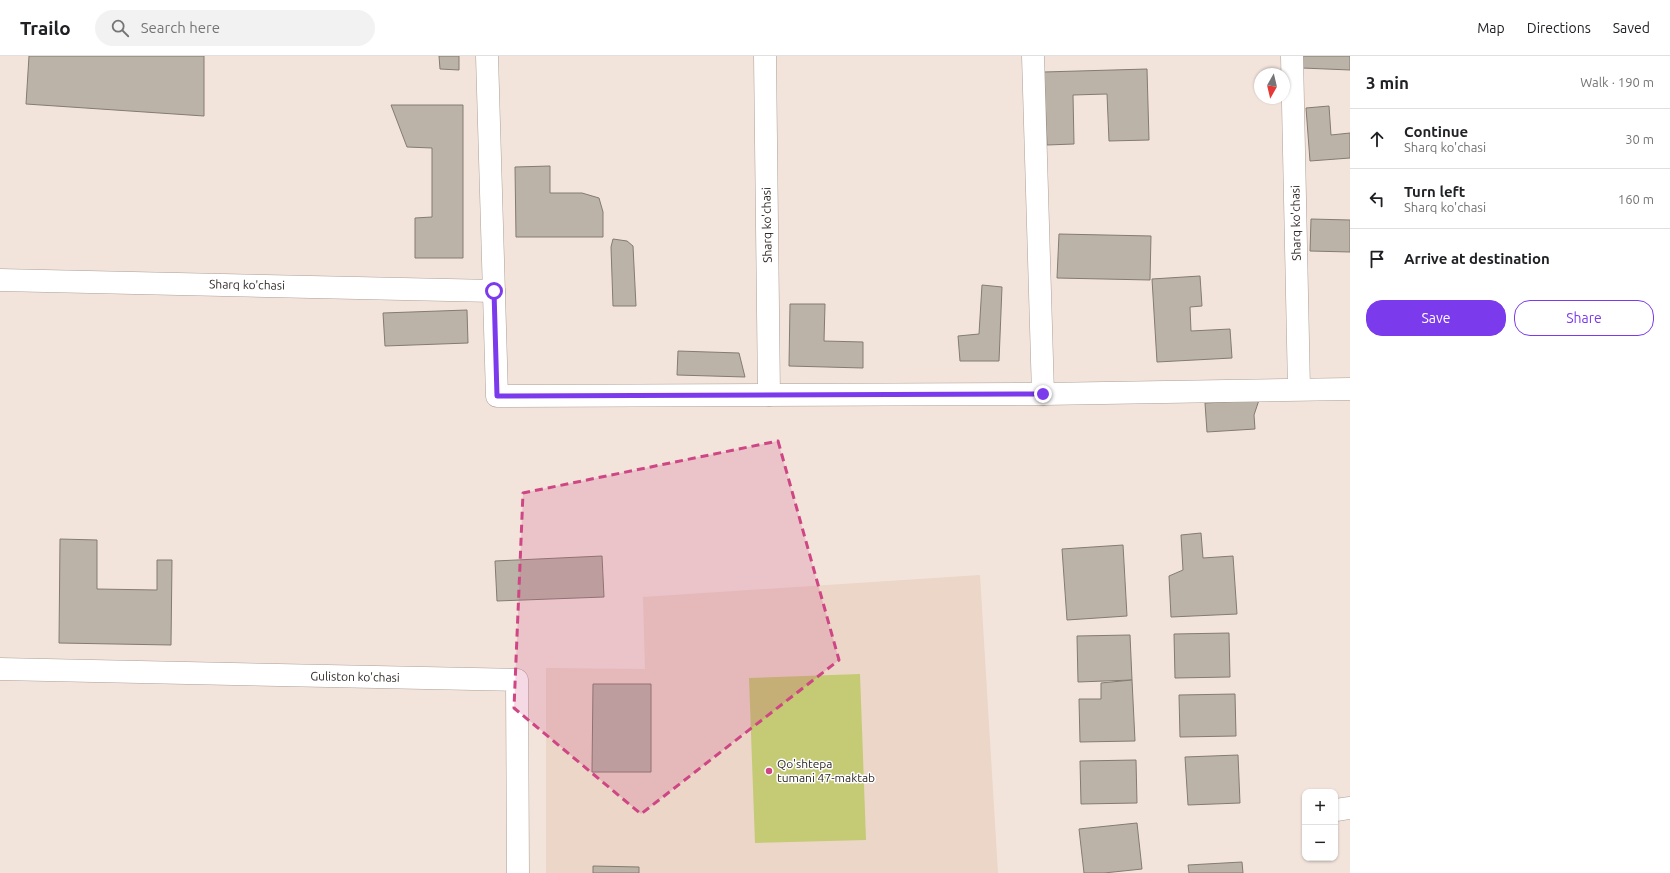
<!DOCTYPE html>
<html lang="en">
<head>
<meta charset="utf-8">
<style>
	:root { --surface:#fff; --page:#f2f2f2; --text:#202124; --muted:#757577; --line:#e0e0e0; --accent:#7c3aed }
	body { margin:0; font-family:Ubuntu,sans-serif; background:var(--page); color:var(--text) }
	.controls { position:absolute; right:12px; bottom:12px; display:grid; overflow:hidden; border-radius:8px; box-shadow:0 1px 3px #0004 }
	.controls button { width:36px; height:36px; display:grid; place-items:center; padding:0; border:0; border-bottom:1px solid var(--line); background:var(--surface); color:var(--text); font:20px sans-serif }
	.compass { position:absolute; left:1254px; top:12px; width:36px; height:36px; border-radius:50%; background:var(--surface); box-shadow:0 1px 3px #0004; rotate:188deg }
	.stop { position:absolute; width:12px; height:12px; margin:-9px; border:3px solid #7c3aed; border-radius:50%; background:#fff }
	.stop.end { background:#7c3aed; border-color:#fff; box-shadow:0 1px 4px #0008 }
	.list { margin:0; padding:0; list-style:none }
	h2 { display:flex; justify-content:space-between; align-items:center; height:52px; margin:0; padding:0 16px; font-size:17px }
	h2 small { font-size:13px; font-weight:400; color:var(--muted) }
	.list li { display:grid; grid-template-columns:26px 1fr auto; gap:12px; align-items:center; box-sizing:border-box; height:60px; padding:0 16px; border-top:1px solid var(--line) }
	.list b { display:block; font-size:15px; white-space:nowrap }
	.list p { margin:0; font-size:13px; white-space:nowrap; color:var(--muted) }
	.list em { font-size:13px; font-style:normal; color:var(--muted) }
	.actions { display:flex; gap:8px; padding:12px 16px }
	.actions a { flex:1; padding:9px 0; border:1px solid var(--accent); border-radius:16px; text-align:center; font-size:14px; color:var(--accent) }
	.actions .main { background:var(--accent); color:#fff }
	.icon { flex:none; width:22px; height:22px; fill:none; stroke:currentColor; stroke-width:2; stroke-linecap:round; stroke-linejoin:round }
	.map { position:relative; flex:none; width:1350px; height:817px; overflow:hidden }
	header { display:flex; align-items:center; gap:24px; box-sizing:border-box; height:56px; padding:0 20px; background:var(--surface); border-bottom:1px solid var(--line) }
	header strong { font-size:19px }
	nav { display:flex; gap:22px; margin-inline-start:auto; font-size:14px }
	.search { width:280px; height:36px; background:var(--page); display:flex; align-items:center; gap:10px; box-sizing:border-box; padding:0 14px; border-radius:22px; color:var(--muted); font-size:15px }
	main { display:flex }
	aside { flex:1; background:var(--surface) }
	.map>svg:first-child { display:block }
	.built { fill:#ebd6c8 }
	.grass { fill:#c5ca74 }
	.building { fill:#bbb3a7; stroke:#847c70 }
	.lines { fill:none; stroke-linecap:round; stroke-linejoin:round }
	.minor-casing { stroke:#ad9f97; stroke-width:23 }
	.minor { stroke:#fff; stroke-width:22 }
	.route { stroke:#7c3aed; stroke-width:5 }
	.marked { fill:#ce4683; fill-opacity:0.2; stroke:#ce4683; stroke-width:3; stroke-dasharray:8 5; stroke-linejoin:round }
	.poi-dot { fill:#ce4683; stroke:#fff; stroke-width:1.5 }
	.labels { text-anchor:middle; stroke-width:3; stroke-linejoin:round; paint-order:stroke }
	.street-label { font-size:12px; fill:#2e2825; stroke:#fff }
	.poi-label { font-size:12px; fill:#2e2825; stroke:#fff; text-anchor:start }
</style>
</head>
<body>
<header>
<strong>Trailo</strong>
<div class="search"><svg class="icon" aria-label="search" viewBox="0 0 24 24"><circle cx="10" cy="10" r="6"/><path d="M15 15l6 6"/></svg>Search here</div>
<nav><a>Map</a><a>Directions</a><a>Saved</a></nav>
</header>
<main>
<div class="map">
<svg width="1350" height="817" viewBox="0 0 1350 817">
	<rect width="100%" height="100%" fill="#f2e4db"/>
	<polygon class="built" points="980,519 998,817 546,817 546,612 645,613 643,541"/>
	<polygon class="grass" points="860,618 866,784 755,787 749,622"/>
	<g class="building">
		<polygon points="29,0 204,0 204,60 26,48"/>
		<polygon points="439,0 459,0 459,14 440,13"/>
		<polygon points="1302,0 1350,0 1350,14 1302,12"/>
		<polygon points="1147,13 1149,84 1109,85 1107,38 1073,39 1074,88 1047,89 1044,16"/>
		<polygon points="391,49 463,49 463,202 415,202 415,162 432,161 432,92 407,91"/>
		<polygon points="1329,50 1331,79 1350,77 1350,102 1310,105 1306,52"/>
		<polygon points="550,110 550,137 582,137 599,142 603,156 603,181 516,181 515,111"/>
		<polygon points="1311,163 1350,164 1350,196 1310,195"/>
		<polygon points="1059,178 1151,180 1150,224 1057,222"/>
		<polygon points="613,183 627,185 633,190 636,250 613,250 611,191"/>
		<polygon points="1200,220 1202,250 1190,251 1191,275 1230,273 1232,302 1157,306 1152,223"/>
		<polygon points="982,229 1002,231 999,305 960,305 958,280 979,278"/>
		<polygon points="790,248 825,248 824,285 863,286 863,312 789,310"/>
		<polygon points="467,254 468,287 385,290 383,257"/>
		<polygon points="678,295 739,297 745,321 677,319"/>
		<polygon points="1259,344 1254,359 1255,373 1207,376 1205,347"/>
		<polygon points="1201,477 1203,502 1233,500 1237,558 1171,561 1169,520 1183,514 1181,479"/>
		<polygon points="60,483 97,484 97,533 157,534 157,504 172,504 171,589 59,587"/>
		<polygon points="1123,489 1127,560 1067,564 1062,493"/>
		<polygon points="602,500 604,541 497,545 495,505"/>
		<polygon points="1229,577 1230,621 1175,622 1174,578"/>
		<polygon points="1130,579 1132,624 1078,626 1077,580"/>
		<polygon points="1132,624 1135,685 1080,686 1079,643 1101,643 1101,627"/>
		<polygon points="593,628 651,628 651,716 592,716"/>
		<polygon points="1235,638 1236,680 1180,681 1179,639"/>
		<polygon points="1238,699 1240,747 1188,749 1185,701"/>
		<polygon points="1136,704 1137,747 1081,748 1080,705"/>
		<polygon points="1137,767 1142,813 1104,817 1084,817 1079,773"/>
		<polygon points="1242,806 1243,817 1189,817 1188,809"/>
		<polygon points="593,810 639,811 639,817 593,817"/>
	</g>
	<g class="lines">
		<defs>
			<g id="minor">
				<polyline points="487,0 497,340 1043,338 1350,333"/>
				<polyline points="765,0 769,339"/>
				<polyline points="1033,0 1043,338"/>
				<polyline points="1292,0 1299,333"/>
				<polyline points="0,224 494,235"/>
				<polyline points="0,613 517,624 518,817"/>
				<polyline points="1336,754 1350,752"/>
			</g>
		</defs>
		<use href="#minor" class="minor-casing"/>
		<use href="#minor" class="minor"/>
	</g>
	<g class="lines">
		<polyline class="route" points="494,235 497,340 1043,338"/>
	</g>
	<path class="marked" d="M778 385 839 604 641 758 514 652 523 437Z"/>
	<circle class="poi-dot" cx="769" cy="715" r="4"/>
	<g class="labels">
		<g class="street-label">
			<text transform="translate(1296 167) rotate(-91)" y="4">Sharq ko'chasi</text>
			<text transform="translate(767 169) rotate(-91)" y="4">Sharq ko'chasi</text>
			<text transform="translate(247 229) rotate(1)" y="4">Sharq ko'chasi</text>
			<text transform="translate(355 621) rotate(1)" y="4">Guliston ko'chasi</text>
		</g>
		<g class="poi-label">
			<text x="777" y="712">Qo'shtepa<tspan x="777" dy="14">tumani 47-maktab</tspan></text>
		</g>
	</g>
</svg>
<div class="controls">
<button>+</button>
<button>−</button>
</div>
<svg class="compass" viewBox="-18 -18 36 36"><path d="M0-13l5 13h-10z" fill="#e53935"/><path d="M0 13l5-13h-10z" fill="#757577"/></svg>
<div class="stop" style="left:494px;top:235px"></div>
<div class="stop end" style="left:1043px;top:338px"></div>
</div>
<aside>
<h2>3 min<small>Walk · 190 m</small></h2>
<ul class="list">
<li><svg class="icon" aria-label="ahead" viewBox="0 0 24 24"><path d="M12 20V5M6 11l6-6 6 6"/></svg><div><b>Continue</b><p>Sharq ko'chasi</p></div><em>30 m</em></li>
<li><svg class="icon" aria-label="left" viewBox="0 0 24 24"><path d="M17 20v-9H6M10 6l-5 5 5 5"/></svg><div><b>Turn left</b><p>Sharq ko'chasi</p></div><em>160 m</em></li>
<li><svg class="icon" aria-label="arrive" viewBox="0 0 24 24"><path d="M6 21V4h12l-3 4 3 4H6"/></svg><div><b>Arrive at destination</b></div></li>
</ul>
<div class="actions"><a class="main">Save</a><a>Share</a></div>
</aside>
</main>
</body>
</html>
